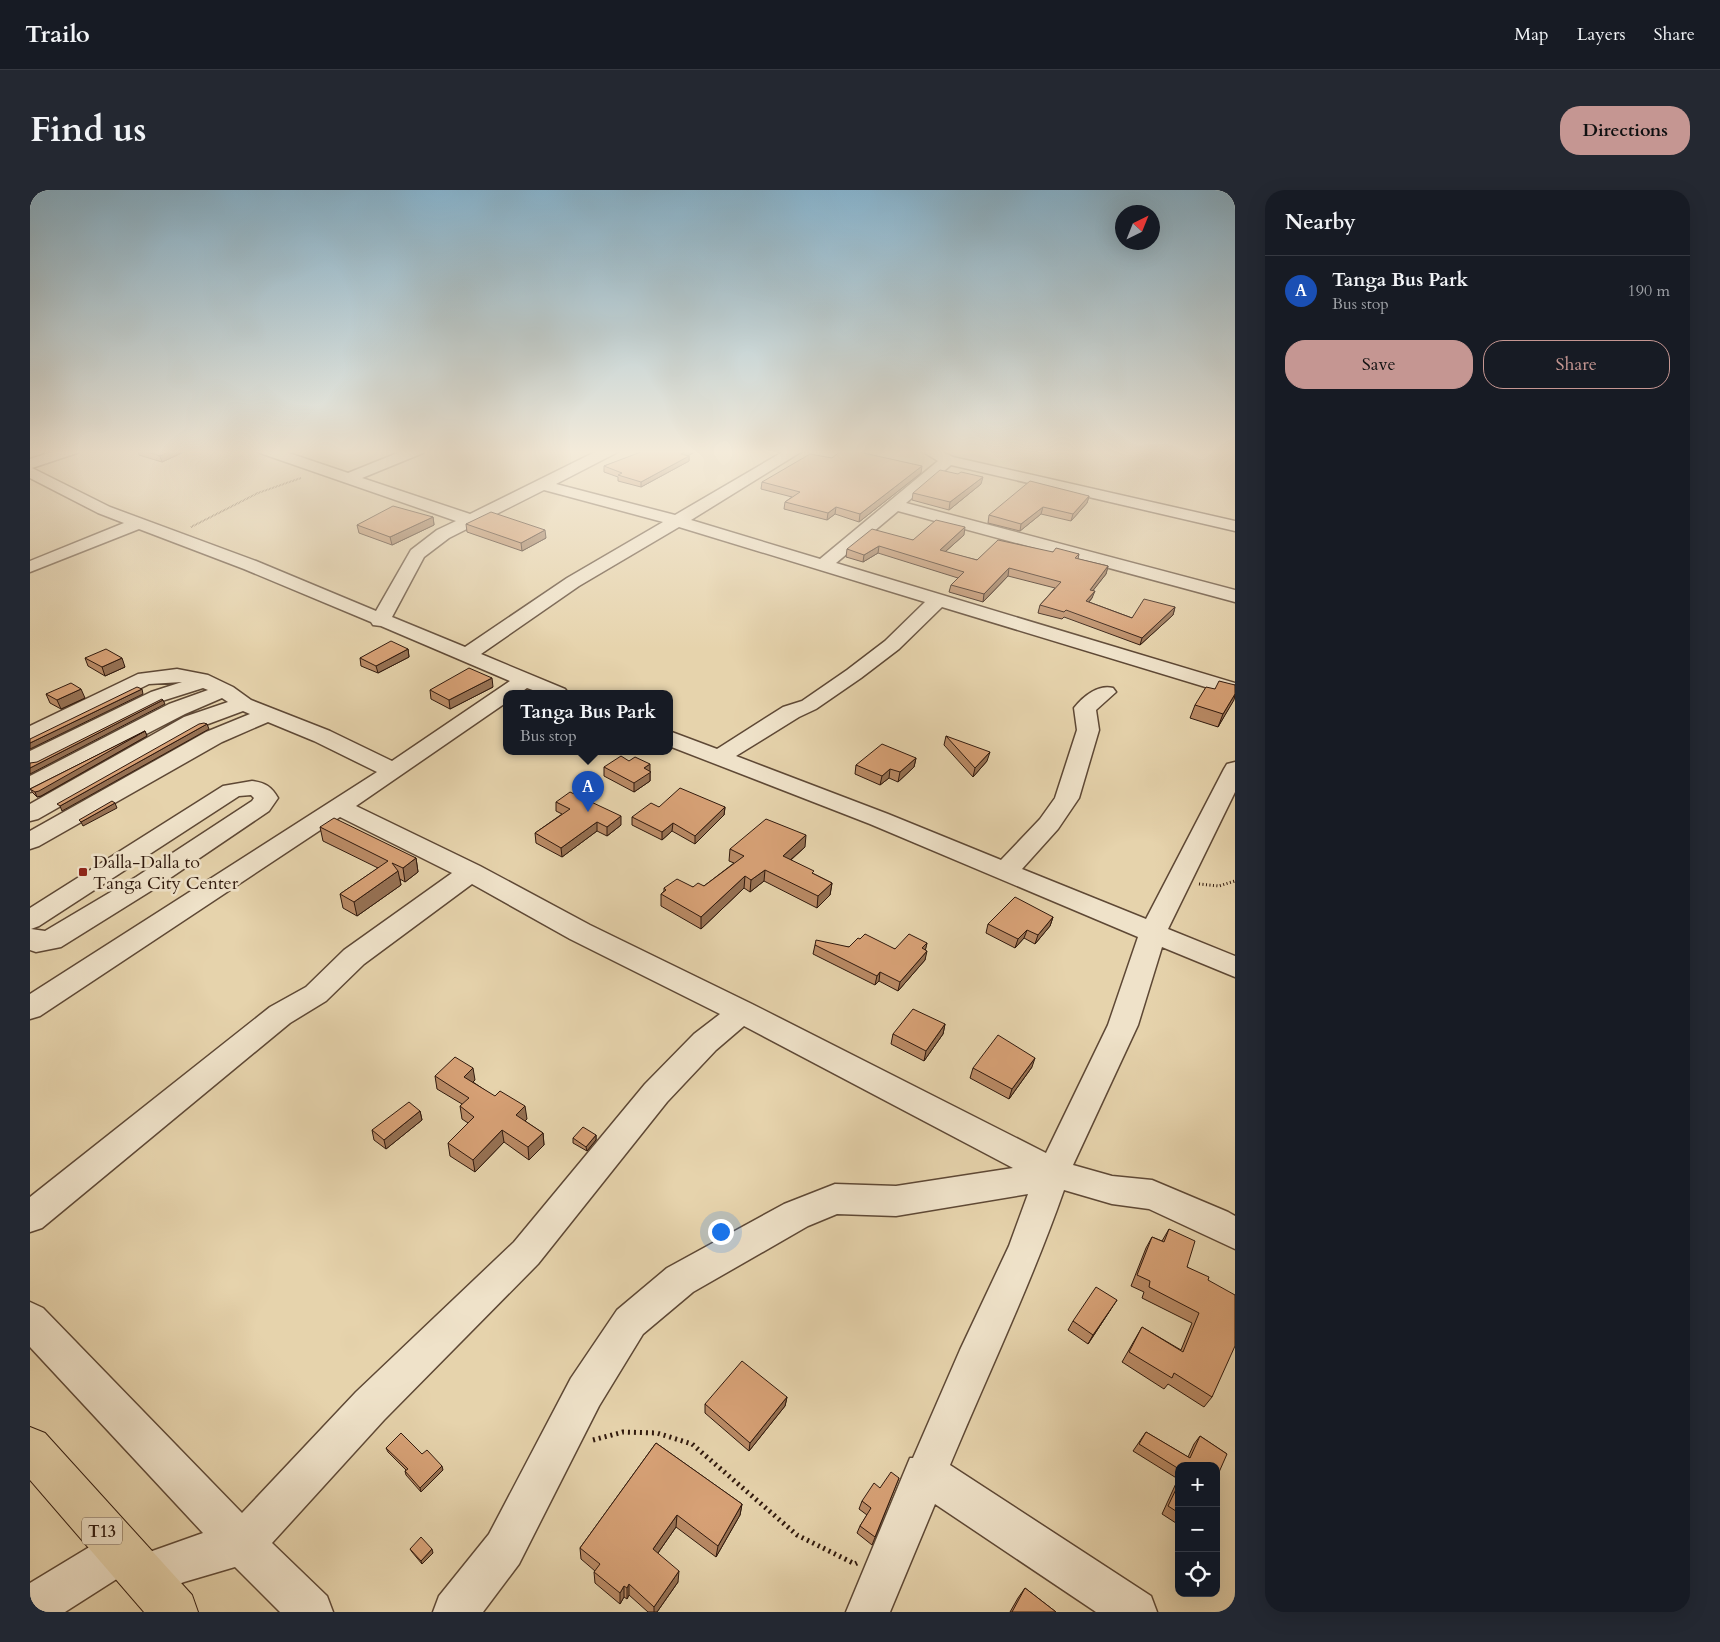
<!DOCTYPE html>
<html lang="en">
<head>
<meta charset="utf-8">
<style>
	:root { --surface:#171b24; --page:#242831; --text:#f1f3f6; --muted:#9ea1a6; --line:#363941; --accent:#c59692 }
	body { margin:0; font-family:Cardo,serif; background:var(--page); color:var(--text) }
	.controls { position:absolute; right:15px; bottom:15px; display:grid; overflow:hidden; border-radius:10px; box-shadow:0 5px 20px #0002 }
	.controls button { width:45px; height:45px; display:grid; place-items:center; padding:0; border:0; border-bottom:1px solid var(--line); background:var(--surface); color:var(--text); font:25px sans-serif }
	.compass { position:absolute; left:1085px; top:15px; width:45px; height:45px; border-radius:50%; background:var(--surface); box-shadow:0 5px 20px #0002; rotate:43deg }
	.you { position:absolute; left:690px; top:1041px; width:18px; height:18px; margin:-12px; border:4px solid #fff; border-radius:50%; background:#1a73e8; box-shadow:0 0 0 8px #1a73e833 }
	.badge { display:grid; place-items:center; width:32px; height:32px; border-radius:50%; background:var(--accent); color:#fff; font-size:16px; font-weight:700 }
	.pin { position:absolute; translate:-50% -41px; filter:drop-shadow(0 1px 2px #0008) }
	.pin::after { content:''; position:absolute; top:26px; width:18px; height:15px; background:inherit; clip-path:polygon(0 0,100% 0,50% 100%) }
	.popup { position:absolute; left:473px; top:500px; width:170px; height:65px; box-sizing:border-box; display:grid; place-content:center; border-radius:10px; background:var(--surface); filter:drop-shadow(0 1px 4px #0005); font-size:16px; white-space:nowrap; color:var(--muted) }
	.popup b { font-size:19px; color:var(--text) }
	.popup::after { content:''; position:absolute; left:50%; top:100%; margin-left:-10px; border:10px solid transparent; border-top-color:var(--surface) }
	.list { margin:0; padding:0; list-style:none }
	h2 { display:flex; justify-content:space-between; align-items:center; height:65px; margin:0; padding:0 20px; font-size:21px }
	h2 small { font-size:16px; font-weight:400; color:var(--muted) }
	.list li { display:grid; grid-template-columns:32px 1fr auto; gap:15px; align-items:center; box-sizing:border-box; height:70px; padding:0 20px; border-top:1px solid var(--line) }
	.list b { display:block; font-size:19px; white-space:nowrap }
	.list p { margin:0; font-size:16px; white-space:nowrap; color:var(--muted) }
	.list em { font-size:16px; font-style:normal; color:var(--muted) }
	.actions { display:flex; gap:10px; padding:15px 20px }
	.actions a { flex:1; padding:11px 0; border:1px solid var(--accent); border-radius:20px; text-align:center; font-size:18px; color:var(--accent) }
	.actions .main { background:var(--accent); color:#111 }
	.icon { flex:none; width:28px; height:28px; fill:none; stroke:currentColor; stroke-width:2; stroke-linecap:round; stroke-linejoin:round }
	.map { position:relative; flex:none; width:1205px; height:1422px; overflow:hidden; border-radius:20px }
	header { display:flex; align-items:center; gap:30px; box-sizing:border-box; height:70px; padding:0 25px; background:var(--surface); border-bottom:1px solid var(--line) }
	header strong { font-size:24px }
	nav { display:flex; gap:28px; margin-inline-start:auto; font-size:18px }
	.intro { display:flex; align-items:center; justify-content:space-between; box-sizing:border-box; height:120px; padding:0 30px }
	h1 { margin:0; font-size:35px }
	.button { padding:12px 22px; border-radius:20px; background:var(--accent); color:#111; font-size:18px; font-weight:700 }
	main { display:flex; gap:30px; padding:0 30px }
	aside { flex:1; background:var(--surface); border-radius:20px; box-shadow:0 5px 20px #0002 }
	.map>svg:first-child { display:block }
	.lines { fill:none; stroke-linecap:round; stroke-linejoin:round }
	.minor-casing { stroke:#5e4835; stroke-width:3 }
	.highway-casing { stroke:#30190d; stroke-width:2 }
	.path-far2 { stroke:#30190d; stroke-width:2; stroke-dasharray:0.5 1; stroke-linecap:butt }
	.path-far1 { stroke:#30190d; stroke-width:3; stroke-dasharray:1 2.5; stroke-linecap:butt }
	.path { stroke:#30190d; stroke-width:5; stroke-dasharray:2 4; stroke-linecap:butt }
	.minor { fill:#efe2c9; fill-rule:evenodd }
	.highway { fill:#e6d3ac; fill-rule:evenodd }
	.wall { fill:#b98a65; stroke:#30190d }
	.shaded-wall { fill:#967153; stroke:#30190d }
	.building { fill:#d7a176; stroke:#30190d }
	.poi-dot { fill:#8f2418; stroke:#efe2c9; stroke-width:2 }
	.labels { text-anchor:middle; stroke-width:5; stroke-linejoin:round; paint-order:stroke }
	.shield { fill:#efe2c9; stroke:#695545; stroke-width:1 }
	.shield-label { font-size:16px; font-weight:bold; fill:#30190d }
	.poi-label { font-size:18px; fill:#30190d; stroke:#efe2c9; text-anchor:start }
</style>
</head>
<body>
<header>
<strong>Trailo</strong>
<nav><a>Map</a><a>Layers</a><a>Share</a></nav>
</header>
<div class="intro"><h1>Find us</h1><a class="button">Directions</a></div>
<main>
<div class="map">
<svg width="1205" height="1422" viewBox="0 0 1205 1422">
	<rect width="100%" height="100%" fill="#e6d3ac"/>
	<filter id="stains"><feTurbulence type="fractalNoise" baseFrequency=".004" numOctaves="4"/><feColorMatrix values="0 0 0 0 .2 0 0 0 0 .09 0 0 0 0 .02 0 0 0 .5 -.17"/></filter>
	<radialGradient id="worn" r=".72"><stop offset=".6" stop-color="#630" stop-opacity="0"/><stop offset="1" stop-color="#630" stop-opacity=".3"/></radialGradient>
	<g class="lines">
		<defs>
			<g id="minor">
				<path d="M27 260H49L47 263 2 278 80 317 226 371 346 421 381 360 407 340 426 331 230 263 228 260H250L318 283 375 260H395L393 263 332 288 440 324 569 260H588L586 263 526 294 645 325 756 260H774L661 330 790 369 908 271 890 260H909L923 267 1205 331V341L921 275 876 313 1205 400V412L868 321 806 373 1205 493V506L912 417 869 459 831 488 786 519 769 527 706 566 858 624 971 670 1010 629 1025 608 1047 540 1044 518C1053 506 1069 494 1083 498L1086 502 1066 520 1069 540 1049 608 1028 639 992 679 1116 729 1194 579 1197 574 1205 572V602L1138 739 1205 766V787L1132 757 1108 835 1043 975 1082 986 1122 990 1198 1022 1205 1026V1059L1119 1019 1082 1014 1034 1000C1001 1094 958 1184 920 1275L1121 1406 1127 1422H1066L905 1314 860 1422H816L880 1268H883L930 1160 979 1056 998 1004 866 1026 807 1024 778 1036 663 1102 613 1144 569 1216 489 1374 453 1422H403L409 1406 459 1344 541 1188 587 1120 637 1078 754 1014 805 994 866 996 983 978 714 836 686 860 637 912 508 1074 354 1230 242 1353 297 1406 303 1422H250L205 1377 154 1392 115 1407 100 1400 93 1385 35 1422H0V1393L76 1347 91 1340 106 1347 113 1362 111 1365 173 1343 0 1157V1112L13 1118 212 1323 326 1202 484 1052 615 894 664 844 690 824 540 749 442 694 334 774 296 811 260 833 12 1038 0 1042V1007L240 817 276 797 314 760 422 683 310 627 10 826 0 829V804L347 582 284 551 238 532 192 552 9 656 0 659V641L176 542 220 524 213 521 170 537 8 629 0 631V614L154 527 198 512 192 508 155 524 8 600 0 602V586L139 514 178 500 173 498 135 510 8 575 0 577V561L121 502 152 492 119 494 8 549 0 551V536L108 484 147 479 178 485 203 497 221 510 300 541 362 571 480 491 351 436 343 435 341 432 214 379 109 339 0 382V371L94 333 68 323 0 288V269ZM514 300 633 332 537 388 435 457 362 427 394 367 419 348ZM649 337 895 412 855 451 817 480 772 511 753 517 687 559 639 541V556L840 634 1108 747 1078 835 1016 963 722 814 560 735 450 676 326 616 477 512V503H490L497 498 511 503H538L535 499 451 464 549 396Z"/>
				<path d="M222 591C235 593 241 596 248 608L239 621 124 699 31 757 6 762 0 760V718L193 596ZM221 605 224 608 222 611 106 687 15 741 1 739 9 736 209 606Z"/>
			</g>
			<polygon id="highway" points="0,1237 15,1243 162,1405 168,1422 114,1422 0,1290"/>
		</defs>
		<use href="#minor" class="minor-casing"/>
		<use href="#highway" class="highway-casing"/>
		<polyline class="path-far2" points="161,337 228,303 271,288"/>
		<polyline class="path-far1" points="1169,694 1189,696 1205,691"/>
		<polyline class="path" points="563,1250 593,1242 627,1243 662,1254 767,1345 825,1374 827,1373"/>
		<use href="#minor" class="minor"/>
		<use href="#highway" class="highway"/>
	</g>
	<g class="wall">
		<polygon points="108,260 158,260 132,272 109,265"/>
		<polygon points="602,260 668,260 658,265 659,266 659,271 611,297 588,291 588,287 574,282 574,276 610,263"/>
		<polygon points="891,283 829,332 805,324 797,330 754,319 755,312 762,307 731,299 732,292"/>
		<polygon points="951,294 919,320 882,310 883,303"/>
		<polygon points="1059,306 1057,313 1041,331 1011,324 990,341 958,333 959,325"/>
		<polygon points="403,327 404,335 362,355 329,343 327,335"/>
		<polygon points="436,334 516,348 492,361 437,342"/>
		<polygon points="934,345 915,362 947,370 1023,362 1049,364 1048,369 1078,376 1076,384 1063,400 1062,408 1059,412 1102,428 1145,417 1143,425 1110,455 1034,427 1032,429 1008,423 1010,415 1025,398 978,386 953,412 919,402 921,395 928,388 848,363 833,372 816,367 817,359 883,350"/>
		<polygon points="378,459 379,467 348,483 331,476 330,468"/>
		<polygon points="55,468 95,477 75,486 58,476"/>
		<polygon points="1205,495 1205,507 1188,537 1160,528 1165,515 1185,499"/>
		<polygon points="463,497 420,519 401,509 400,500"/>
		<polygon points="16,504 55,508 31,519 20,513"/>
		<polygon points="115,541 117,546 11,606 7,607 3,603 0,599"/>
		<polygon points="916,546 957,571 943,587 914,555"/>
		<polygon points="886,568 884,577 868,592 859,588 850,595 825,584 826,575"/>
		<polygon points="574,577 620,581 620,591 604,602 574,586"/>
		<polygon points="526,612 591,635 577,646 567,641 532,667 506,653 505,643 532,624 526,621"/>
		<polygon points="629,617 695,617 694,625 665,654 642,641 632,650 602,635 602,627"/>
		<polygon points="290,637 386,668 388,682 375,692 370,689 371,695 327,726 313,718 310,704 348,678 293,651"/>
		<polygon points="775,657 761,670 784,684 802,693 800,705 787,718 734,691 720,702 714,698 671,739 631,716 631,704 634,701 634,698 663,697 674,696 704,673 699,671 700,659"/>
		<polygon points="1023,727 1020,736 1005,754 994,748 985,758 956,743 958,734"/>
		<polygon points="830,749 865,759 897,753 895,760 895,770 868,801 849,791 845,795 783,764 785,755 819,757"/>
		<polygon points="915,834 913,844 894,871 861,854 863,844"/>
		<polygon points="1002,877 979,909 940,888 943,878"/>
		<polygon points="405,886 445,890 443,892 497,929 495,931 513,943 514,955 499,970 474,952 445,982 420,966 418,953 438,933 432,929 430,916 432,914 407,899"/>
		<polygon points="390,921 392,930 356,959 344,950 342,940"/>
		<polygon points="566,945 566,950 557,961 543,953 543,948"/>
		<polygon points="1139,1039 1157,1077 1178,1090 1182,1207 1174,1217 1138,1194 1134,1199 1092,1172 1112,1137 1151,1160 1162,1133 1112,1108 1114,1102 1101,1096 1116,1058 1122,1047 1132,1051"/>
		<polygon points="1081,1119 1058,1154 1038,1140 1043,1131"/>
		<polygon points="757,1207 755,1216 719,1261 675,1223 675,1214"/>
		<polygon points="1116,1242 1158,1267 1164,1254 1170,1246 1197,1264 1149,1276 1149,1335 1132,1324 1148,1289 1103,1261"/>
		<polygon points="626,1253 712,1314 710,1325 686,1367 646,1337 628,1363 648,1392 627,1422 618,1422 599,1405 597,1409 594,1407 590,1414 565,1393 564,1382 565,1381 551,1369 550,1358"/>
		<polygon points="356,1258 392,1264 413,1280 391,1302 376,1285 375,1281 376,1280 358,1262"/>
		<polygon points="869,1288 842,1355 827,1343 830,1336 837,1325 829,1319 832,1311 850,1298"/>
		<polygon points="380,1359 403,1363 392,1374 382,1362"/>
		<polygon points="995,1398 1026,1422 980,1422 988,1408"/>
	</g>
	<g class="shaded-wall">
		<polygon points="142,260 158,260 132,272 130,266"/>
		<polygon points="658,260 668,260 651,270 651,264"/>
		<polygon points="659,266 659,271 611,297 611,292"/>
		<polygon points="892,276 891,283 829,332 830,324"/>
		<polygon points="953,287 951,294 919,320 920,312"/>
		<polygon points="1059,306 1057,313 1041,331 1043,324"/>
		<polygon points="806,317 805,324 797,330 798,323"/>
		<polygon points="1013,317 1011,324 990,341 991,334"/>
		<polygon points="403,327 404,335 362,355 360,347"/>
		<polygon points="935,337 934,345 908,368 910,360"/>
		<polygon points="515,340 516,348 492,361 491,353"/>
		<polygon points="849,356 848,363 833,372 834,365"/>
		<polygon points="1078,376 1076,384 1058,407 1060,400"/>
		<polygon points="979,378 978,386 953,412 954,404"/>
		<polygon points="1065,401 1062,408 1053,419 1056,411"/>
		<polygon points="1145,417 1143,425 1110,455 1112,448"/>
		<polygon points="378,459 379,467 348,483 346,476"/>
		<polygon points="92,468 95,477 75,486 72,477"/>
		<polygon points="462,488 463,497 420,519 419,510"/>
		<polygon points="51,499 55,508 31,519 27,510"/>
		<polygon points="112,499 113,504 0,559 0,553"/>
		<polygon points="1205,504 1204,510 1188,537 1193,524"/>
		<polygon points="133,510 135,514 0,584 0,578"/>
		<polygon points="177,534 179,539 32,621 30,616"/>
		<polygon points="115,541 117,546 11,606 7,607 5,602"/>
		<polygon points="960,562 957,571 943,587 945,578"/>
		<polygon points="886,568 884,577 868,592 870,582"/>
		<polygon points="620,574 620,591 604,602 604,593 614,578"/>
		<polygon points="860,579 859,588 850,595 852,586"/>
		<polygon points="85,613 87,618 53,636 51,632"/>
		<polygon points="695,617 694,625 665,654 665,646"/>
		<polygon points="591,626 591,635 577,646 577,637"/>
		<polygon points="567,632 567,641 532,667 531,658"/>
		<polygon points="643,633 642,641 632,650 632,642"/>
		<polygon points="776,645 775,657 751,678 753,666"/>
		<polygon points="386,668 388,682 375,692 373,678"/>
		<polygon points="735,680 734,691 720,702 721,690"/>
		<polygon points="368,681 371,695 327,726 324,712"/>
		<polygon points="715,686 714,698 671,739 671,727"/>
		<polygon points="802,693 800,705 787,718 788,706"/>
		<polygon points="1023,727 1020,736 1005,754 1008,745"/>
		<polygon points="997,740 994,748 985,758 988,749"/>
		<polygon points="897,753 895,762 892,758"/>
		<polygon points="897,761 895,770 868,801 870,792"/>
		<polygon points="850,782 849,791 845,795 847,786"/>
		<polygon points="915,834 913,844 894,871 896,861"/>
		<polygon points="1005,868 1002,877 979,909 982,899"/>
		<polygon points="443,878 445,890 436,899 434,887"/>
		<polygon points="495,916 497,929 488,938 486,925"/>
		<polygon points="390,921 392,930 356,959 354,950"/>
		<polygon points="472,940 474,952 445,982 443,970"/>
		<polygon points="513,943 514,955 499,970 498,957"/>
		<polygon points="566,945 566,950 557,961 556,957"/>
		<polygon points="1087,1110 1081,1119 1058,1154 1063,1145"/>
		<polygon points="757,1207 755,1216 719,1261 720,1253"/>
		<polygon points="412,1276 413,1280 391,1302 390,1298"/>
		<polygon points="712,1314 710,1325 686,1367 688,1356"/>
		<polygon points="647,1325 646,1337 623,1370 623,1359"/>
		<polygon points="402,1359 403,1363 392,1374 391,1371"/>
		<polygon points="649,1381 648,1392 627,1422 624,1422 624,1417"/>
		<polygon points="599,1394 599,1405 597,1409 597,1398"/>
		<polygon points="594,1396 594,1407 590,1414 590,1403"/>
	</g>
	<g class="building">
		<polygon points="113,260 142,260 130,266"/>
		<polygon points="616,260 658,260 651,264 659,266 611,292 588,285 592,283 574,276"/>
		<polygon points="812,260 820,260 892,276 830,324 806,317 798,323 755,312 770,302 732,292 780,264 802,268"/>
		<polygon points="910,280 928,284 931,282 953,287 920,312 883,303"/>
		<polygon points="1000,291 1059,306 1043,324 1013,317 991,334 959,325"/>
		<polygon points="363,316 403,327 360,347 327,335"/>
		<polygon points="461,322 515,340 491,353 436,334"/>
		<polygon points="906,330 935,337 910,360 947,370 968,350 1023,362 1026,358 1049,364 1045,368 1078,376 1060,400 1065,401 1056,411 1102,428 1114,409 1145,417 1112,448 1036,420 1034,422 1010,415 1031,392 979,378 954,404 921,395 934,382 849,356 834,365 817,359 842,339 883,350"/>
		<polygon points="361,451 378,459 346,476 330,468"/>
		<polygon points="76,459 92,468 72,477 55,468"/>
		<polygon points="439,478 462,488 419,510 400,500"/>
		<polygon points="1189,491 1205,495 1205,504 1193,524 1165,515 1176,497 1185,499"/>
		<polygon points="41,493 51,499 27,510 16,504"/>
		<polygon points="107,497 112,499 0,553 0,549"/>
		<polygon points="132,509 133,510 0,578 0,573 7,572"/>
		<polygon points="174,533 177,534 30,616 27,614 169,534"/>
		<polygon points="115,541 9,601 5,602 0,599"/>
		<polygon points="916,546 960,562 945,578"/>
		<polygon points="852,554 886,568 870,582 860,579 852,586 826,575"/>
		<polygon points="591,566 599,571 605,567 620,574 614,578 621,582 604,593 574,577"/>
		<polygon points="650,598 695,617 665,646 643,633 632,642 602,627 621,613 629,617"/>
		<polygon points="540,602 591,626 577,637 567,632 531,658 505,643 540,619 526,612"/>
		<polygon points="82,611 85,613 51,632 49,630"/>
		<polygon points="304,628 386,668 373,678 362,673 368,681 324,712 310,704 358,671 290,637"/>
		<polygon points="736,629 776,645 753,666 784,681 782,683 802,693 788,706 735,680 721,690 715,686 671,727 631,704 636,700 634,698 647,689 663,697 668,693 674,696 714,666 700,659"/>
		<polygon points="985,707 1023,727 1008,745 997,740 988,749 958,734"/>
		<polygon points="835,744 865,759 879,744 897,753 892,758 897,761 870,792 850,782 847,786 785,755 786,750 819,757 828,748 830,749"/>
		<polygon points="883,819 915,834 896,861 863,844"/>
		<polygon points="968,845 1005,868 982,899 943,878"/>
		<polygon points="425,867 443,878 434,887 465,906 470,901 495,916 486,925 513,943 498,957 472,940 443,970 418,953 444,927 430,916 439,908 405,886"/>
		<polygon points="379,912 390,921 354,950 342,940"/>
		<polygon points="553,937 566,945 556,957 543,948"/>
		<polygon points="1139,1039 1165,1051 1157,1077 1179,1087 1178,1090 1205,1105 1205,1156 1182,1207 1144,1183 1142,1188 1099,1162 1112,1137 1153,1162 1169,1123 1119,1097 1120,1091 1107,1085 1122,1047 1134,1052"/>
		<polygon points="1066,1097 1087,1110 1063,1145 1043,1131"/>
		<polygon points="712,1171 757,1207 720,1253 675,1214"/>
		<polygon points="1116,1242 1160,1268 1170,1246 1197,1264 1186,1289 1186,1276 1149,1276 1149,1279 1109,1254"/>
		<polygon points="371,1243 392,1264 397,1260 412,1276 390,1298 375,1281 378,1279 356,1258"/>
		<polygon points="626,1253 712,1314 688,1356 647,1325 623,1359 649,1381 624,1417 599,1394 597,1398 594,1396 590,1403 564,1382 570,1374 550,1358"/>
		<polygon points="861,1282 869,1288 845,1347 830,1336 841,1318 832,1311 844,1293 850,1298"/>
		<polygon points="1149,1293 1149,1323 1138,1316"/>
		<polygon points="391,1347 402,1359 391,1371 380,1359"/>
		<polygon points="995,1398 1026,1422 982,1422"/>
	</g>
	<linearGradient id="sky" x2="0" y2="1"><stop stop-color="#87b5d0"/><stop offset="0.57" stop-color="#f4ebda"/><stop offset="1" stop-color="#f4ebda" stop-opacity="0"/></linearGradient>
	<rect width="1205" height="459" fill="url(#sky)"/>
	<rect class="poi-dot" x="48" y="677" width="10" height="10" rx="2.5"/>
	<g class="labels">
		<rect class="shield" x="52" y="1327.5" width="40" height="27" rx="4"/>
		<g class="shield-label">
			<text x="72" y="1347">T13</text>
		</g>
		<g class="poi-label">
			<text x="63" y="678">Dalla-Dalla to<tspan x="63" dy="21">Tanga City Center</tspan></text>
		</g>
	</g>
	<rect width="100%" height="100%" filter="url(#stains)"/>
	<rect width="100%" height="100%" fill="url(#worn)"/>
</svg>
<div class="controls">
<button>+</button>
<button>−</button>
<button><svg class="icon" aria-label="locate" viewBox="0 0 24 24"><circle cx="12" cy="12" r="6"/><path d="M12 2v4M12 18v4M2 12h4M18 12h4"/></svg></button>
</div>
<svg class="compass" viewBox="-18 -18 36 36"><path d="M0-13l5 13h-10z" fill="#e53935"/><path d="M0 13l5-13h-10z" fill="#9ea1a6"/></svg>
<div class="you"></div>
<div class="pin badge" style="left:558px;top:622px;background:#1a4fb4">A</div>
<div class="popup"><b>Tanga Bus Park</b>Bus stop</div>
</div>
<aside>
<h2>Nearby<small></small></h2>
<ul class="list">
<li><span class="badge" style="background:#1a4fb4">A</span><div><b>Tanga Bus Park</b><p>Bus stop</p></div><em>190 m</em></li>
</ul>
<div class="actions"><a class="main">Save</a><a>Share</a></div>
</aside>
</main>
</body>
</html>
